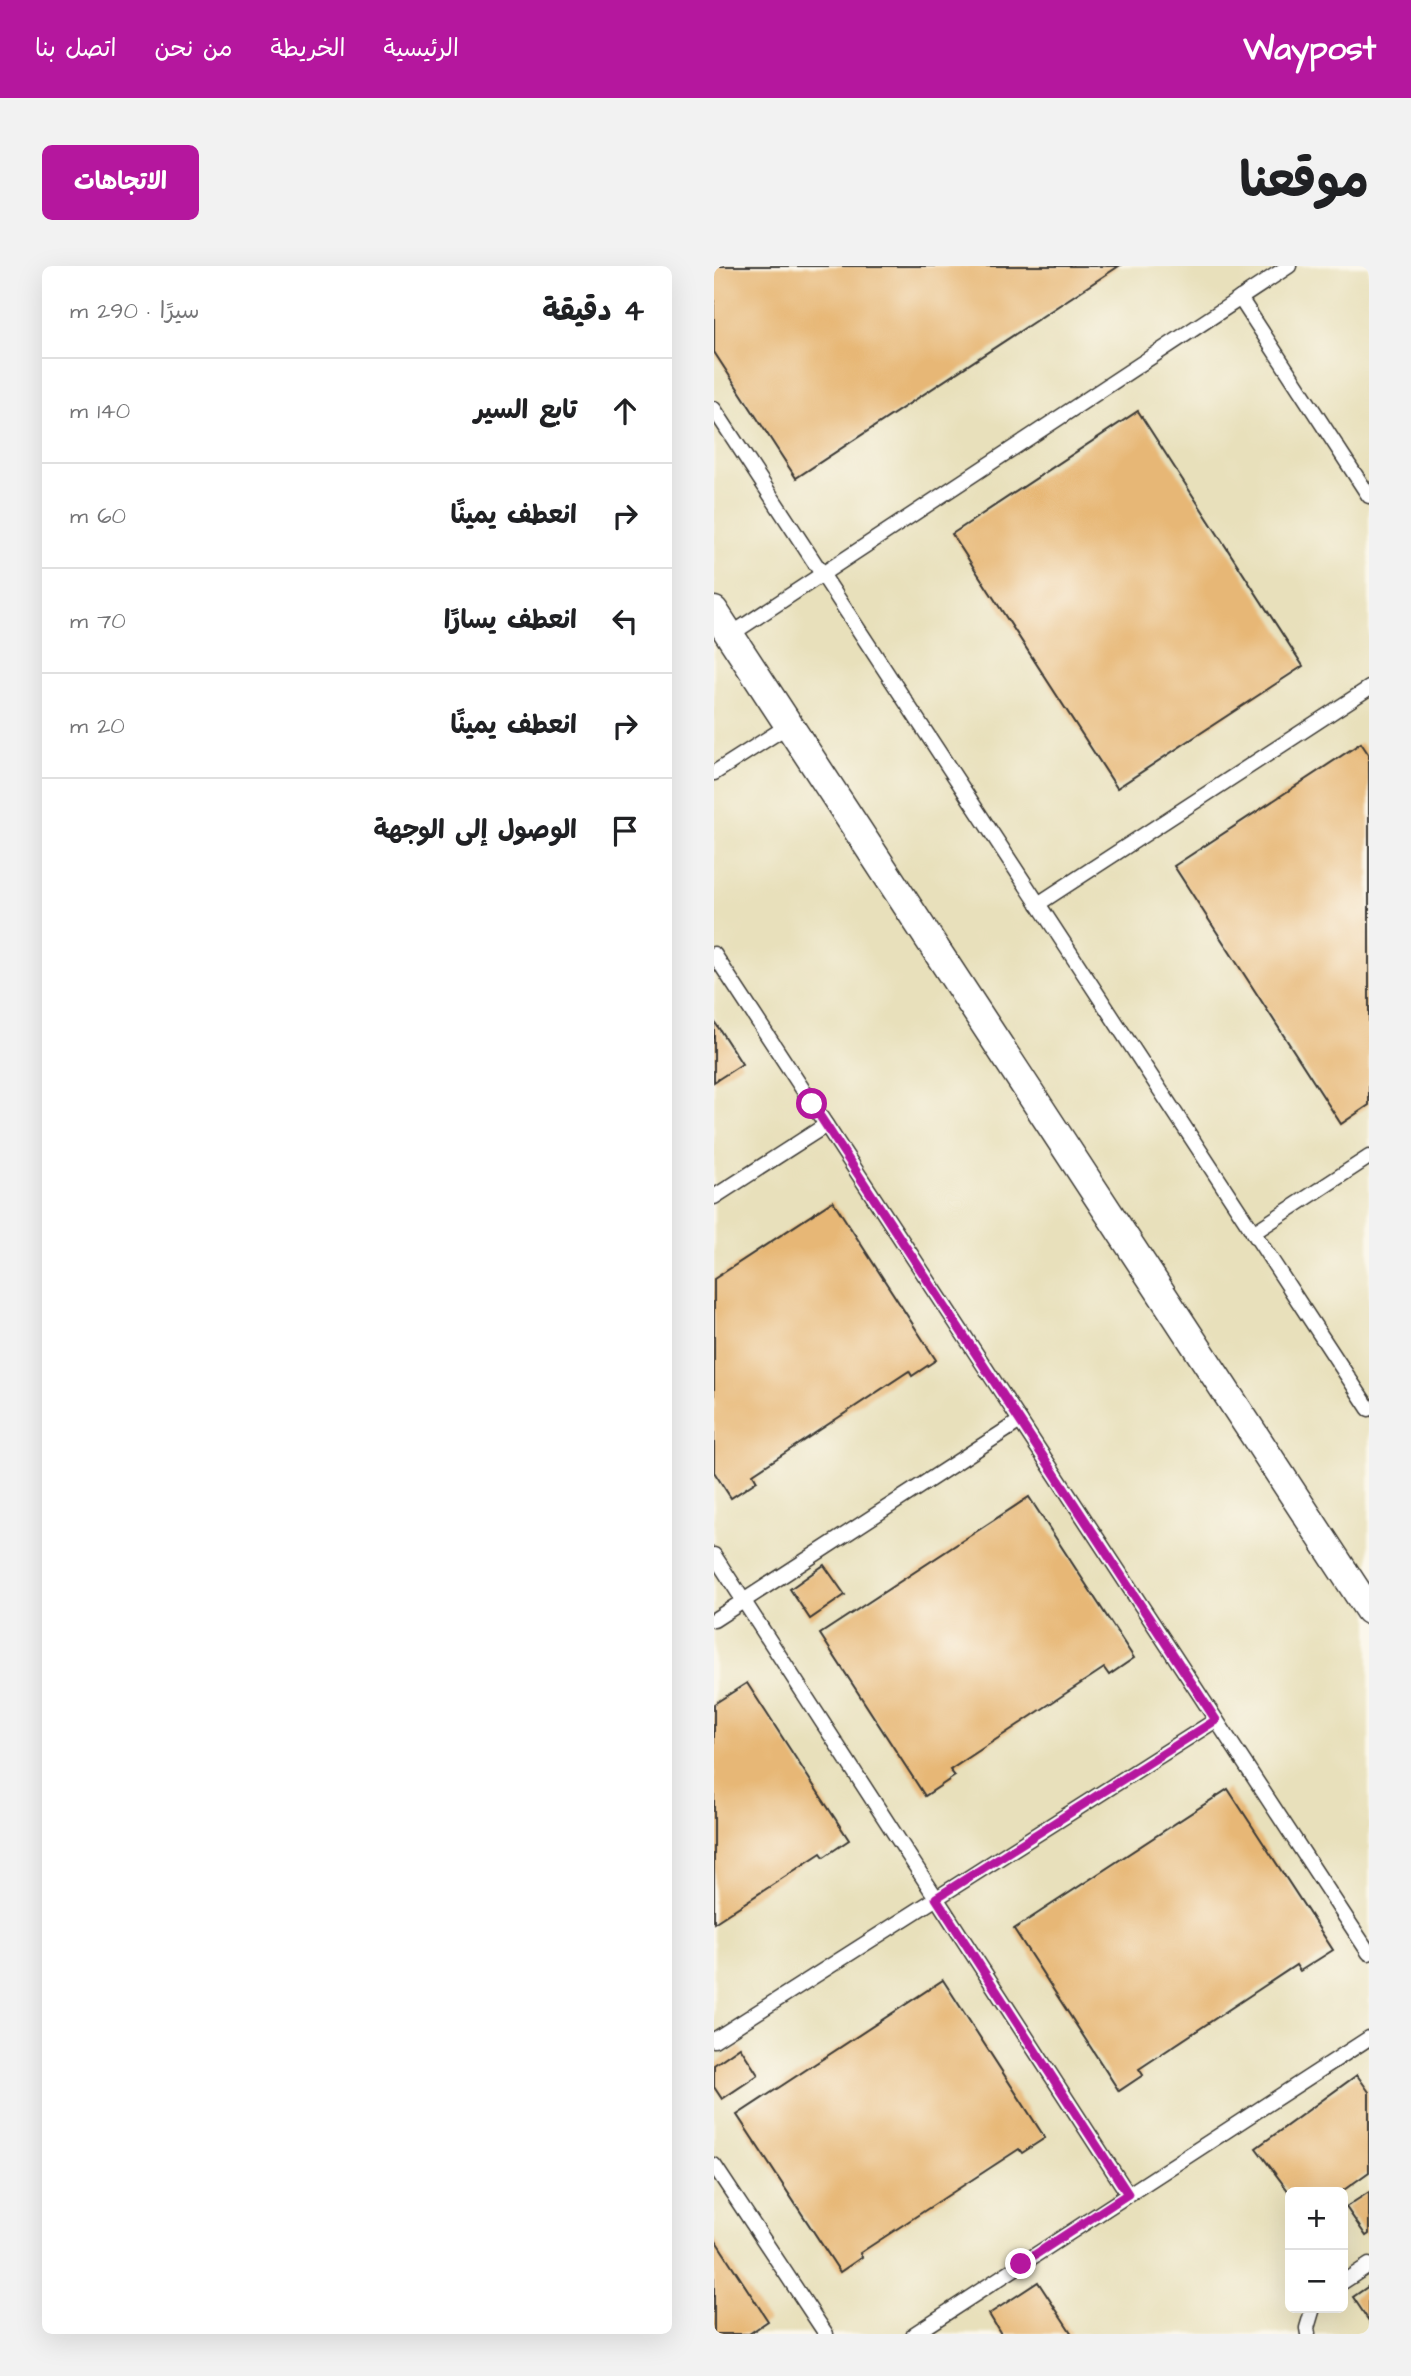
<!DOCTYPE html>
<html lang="ar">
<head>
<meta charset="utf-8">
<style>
	:root { --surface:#fff; --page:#f2f2f2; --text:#202124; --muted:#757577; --line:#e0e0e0; --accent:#b5179e }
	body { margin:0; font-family:"Architects Daughter","Playpen Sans Arabic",sans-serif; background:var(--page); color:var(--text); direction:rtl }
	.controls { position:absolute; right:21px; bottom:21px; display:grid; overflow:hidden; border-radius:10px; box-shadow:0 7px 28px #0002 }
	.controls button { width:63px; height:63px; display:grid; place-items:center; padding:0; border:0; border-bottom:2px solid var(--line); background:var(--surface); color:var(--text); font:35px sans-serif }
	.stop { position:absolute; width:21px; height:21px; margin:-16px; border:5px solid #b5179e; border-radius:50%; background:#fff }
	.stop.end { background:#b5179e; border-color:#fff; box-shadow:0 2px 7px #0008 }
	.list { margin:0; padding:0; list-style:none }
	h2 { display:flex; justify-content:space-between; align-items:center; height:91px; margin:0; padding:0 28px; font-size:30px }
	h2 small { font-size:23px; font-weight:400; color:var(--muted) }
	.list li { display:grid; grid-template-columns:46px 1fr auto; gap:21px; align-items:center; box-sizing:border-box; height:105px; padding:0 28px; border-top:2px solid var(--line) }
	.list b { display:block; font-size:26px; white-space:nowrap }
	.list em { font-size:23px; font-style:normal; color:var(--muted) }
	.icon { flex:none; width:38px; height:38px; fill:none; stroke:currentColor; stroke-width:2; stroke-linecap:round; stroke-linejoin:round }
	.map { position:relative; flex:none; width:655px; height:2068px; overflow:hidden; direction:ltr; border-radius:10px }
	header { display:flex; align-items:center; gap:42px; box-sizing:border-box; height:98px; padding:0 35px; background:var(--accent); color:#fff }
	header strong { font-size:33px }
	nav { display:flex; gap:38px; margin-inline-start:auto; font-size:24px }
	.intro { display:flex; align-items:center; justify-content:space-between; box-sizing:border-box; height:168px; padding:0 42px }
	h1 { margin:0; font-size:49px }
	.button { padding:18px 32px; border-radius:10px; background:var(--accent); color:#fff; font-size:24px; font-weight:700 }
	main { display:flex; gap:42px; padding:0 42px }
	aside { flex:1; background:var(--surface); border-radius:10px; box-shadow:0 7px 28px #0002 }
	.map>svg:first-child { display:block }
	.building { fill:#e7b776 }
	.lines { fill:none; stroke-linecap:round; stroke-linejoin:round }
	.lane-casing { stroke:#3b3934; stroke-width:17 }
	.street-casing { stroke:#3b3934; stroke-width:31 }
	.lane { stroke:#fff; stroke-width:14 }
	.street { stroke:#fff; stroke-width:28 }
	.route { stroke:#b5179e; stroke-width:9 }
</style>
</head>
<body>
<header>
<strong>Waypost</strong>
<nav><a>الرئيسية</a><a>الخريطة</a><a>من نحن</a><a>اتصل بنا</a></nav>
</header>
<div class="intro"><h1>موقعنا</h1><a class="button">الاتجاهات</a></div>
<main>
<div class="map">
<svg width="655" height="2068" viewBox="0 0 655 2068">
	<rect width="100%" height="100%" fill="#fbf7ec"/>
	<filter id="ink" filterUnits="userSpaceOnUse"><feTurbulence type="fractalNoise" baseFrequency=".0143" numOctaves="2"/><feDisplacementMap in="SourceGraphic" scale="14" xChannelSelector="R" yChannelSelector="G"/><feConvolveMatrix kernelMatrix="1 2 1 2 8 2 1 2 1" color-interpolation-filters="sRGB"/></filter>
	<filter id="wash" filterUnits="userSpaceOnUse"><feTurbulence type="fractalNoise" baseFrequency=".00686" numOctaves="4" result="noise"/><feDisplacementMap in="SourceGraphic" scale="28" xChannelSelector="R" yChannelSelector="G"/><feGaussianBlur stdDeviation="1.57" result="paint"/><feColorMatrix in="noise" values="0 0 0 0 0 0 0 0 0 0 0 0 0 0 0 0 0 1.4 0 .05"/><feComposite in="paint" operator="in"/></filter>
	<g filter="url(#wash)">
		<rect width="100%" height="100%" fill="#e8e0bb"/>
		<g id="blocks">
			<g class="building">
				<polygon points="0,0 405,0 82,212 0,86"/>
				<polygon points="424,145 589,400 403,522 238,268"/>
				<polygon points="647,477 655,489 655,839 627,858 460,600"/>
				<polygon points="0,755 28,798 0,816"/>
				<polygon points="119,935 222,1094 198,1110 195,1105 39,1208 43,1215 17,1232 0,1206 0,1013"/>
				<polygon points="315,1231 420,1392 395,1409 390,1402 236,1504 241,1510 211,1530 106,1368"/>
				<polygon points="110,1299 131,1329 96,1353 76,1323"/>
				<polygon points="33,1417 135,1574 110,1591 107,1587 0,1657 0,1438"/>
				<polygon points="514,1523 619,1684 586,1705 582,1699 425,1803 429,1809 405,1825 300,1663"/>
				<polygon points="229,1714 331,1872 308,1887 305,1883 146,1987 148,1991 126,2006 23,1849"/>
				<polygon points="26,1781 44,1809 8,1833 0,1821 0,1799"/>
				<polygon points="643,1809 655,1826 655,1906 627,1926 575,1926 542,1882"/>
				<polygon points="655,1926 655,1968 652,1970 632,1941"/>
				<polygon points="0,1972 54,2055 35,2068 0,2068"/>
				<polygon points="324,2016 358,2068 287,2068 275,2048"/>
				<polygon points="655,2020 655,2055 639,2031"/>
			</g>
		</g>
	</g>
	<g filter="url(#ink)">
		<use href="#blocks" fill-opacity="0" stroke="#3b3934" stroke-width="2"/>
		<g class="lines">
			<defs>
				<g id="lane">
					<polyline points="526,32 655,230"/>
					<polyline points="0,143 655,1143"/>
					<polyline points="16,369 575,0"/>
					<polyline points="0,507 75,459"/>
					<polyline points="324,638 655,422"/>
					<polyline points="0,688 655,1687"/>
					<polyline points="0,931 112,859"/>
					<polyline points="539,967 655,891"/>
					<polyline points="0,1289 414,1928"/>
					<polyline points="0,1354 306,1155"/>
					<polyline points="0,1774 502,1454"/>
					<polyline points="0,1899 112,2068"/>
					<polyline points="629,2016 655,1999"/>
					<polyline points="200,2068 655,1772"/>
					<polyline points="594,2068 593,2062 599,2042"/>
				</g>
				<polyline id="street" points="0,345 655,1344"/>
			</defs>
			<use href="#lane" class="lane-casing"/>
			<use href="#street" class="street-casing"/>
			<use href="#lane" class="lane"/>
			<use href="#street" class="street"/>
		</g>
	</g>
	<g class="lines" filter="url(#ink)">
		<polyline class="route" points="98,838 502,1454 222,1632 414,1928 307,1998"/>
	</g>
</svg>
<div class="controls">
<button>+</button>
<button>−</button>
</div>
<div class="stop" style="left:98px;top:838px"></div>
<div class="stop end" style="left:307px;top:1998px"></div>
</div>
<aside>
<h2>4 دقيقة<small>سيرًا · 290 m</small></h2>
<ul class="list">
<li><svg class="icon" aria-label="ahead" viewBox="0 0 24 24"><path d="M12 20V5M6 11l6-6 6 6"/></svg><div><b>تابع السير</b></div><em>140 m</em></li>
<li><svg class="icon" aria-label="right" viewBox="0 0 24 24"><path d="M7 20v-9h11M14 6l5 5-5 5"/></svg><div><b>انعطف يمينًا</b></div><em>60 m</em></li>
<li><svg class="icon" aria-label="left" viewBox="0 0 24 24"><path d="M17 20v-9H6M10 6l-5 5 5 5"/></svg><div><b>انعطف يسارًا</b></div><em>70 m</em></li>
<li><svg class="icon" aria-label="right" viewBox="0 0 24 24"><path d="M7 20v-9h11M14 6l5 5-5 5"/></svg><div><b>انعطف يمينًا</b></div><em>20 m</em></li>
<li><svg class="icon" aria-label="arrive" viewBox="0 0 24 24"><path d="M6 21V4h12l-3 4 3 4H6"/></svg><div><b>الوصول إلى الوجهة</b></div></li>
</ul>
</aside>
</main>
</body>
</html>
